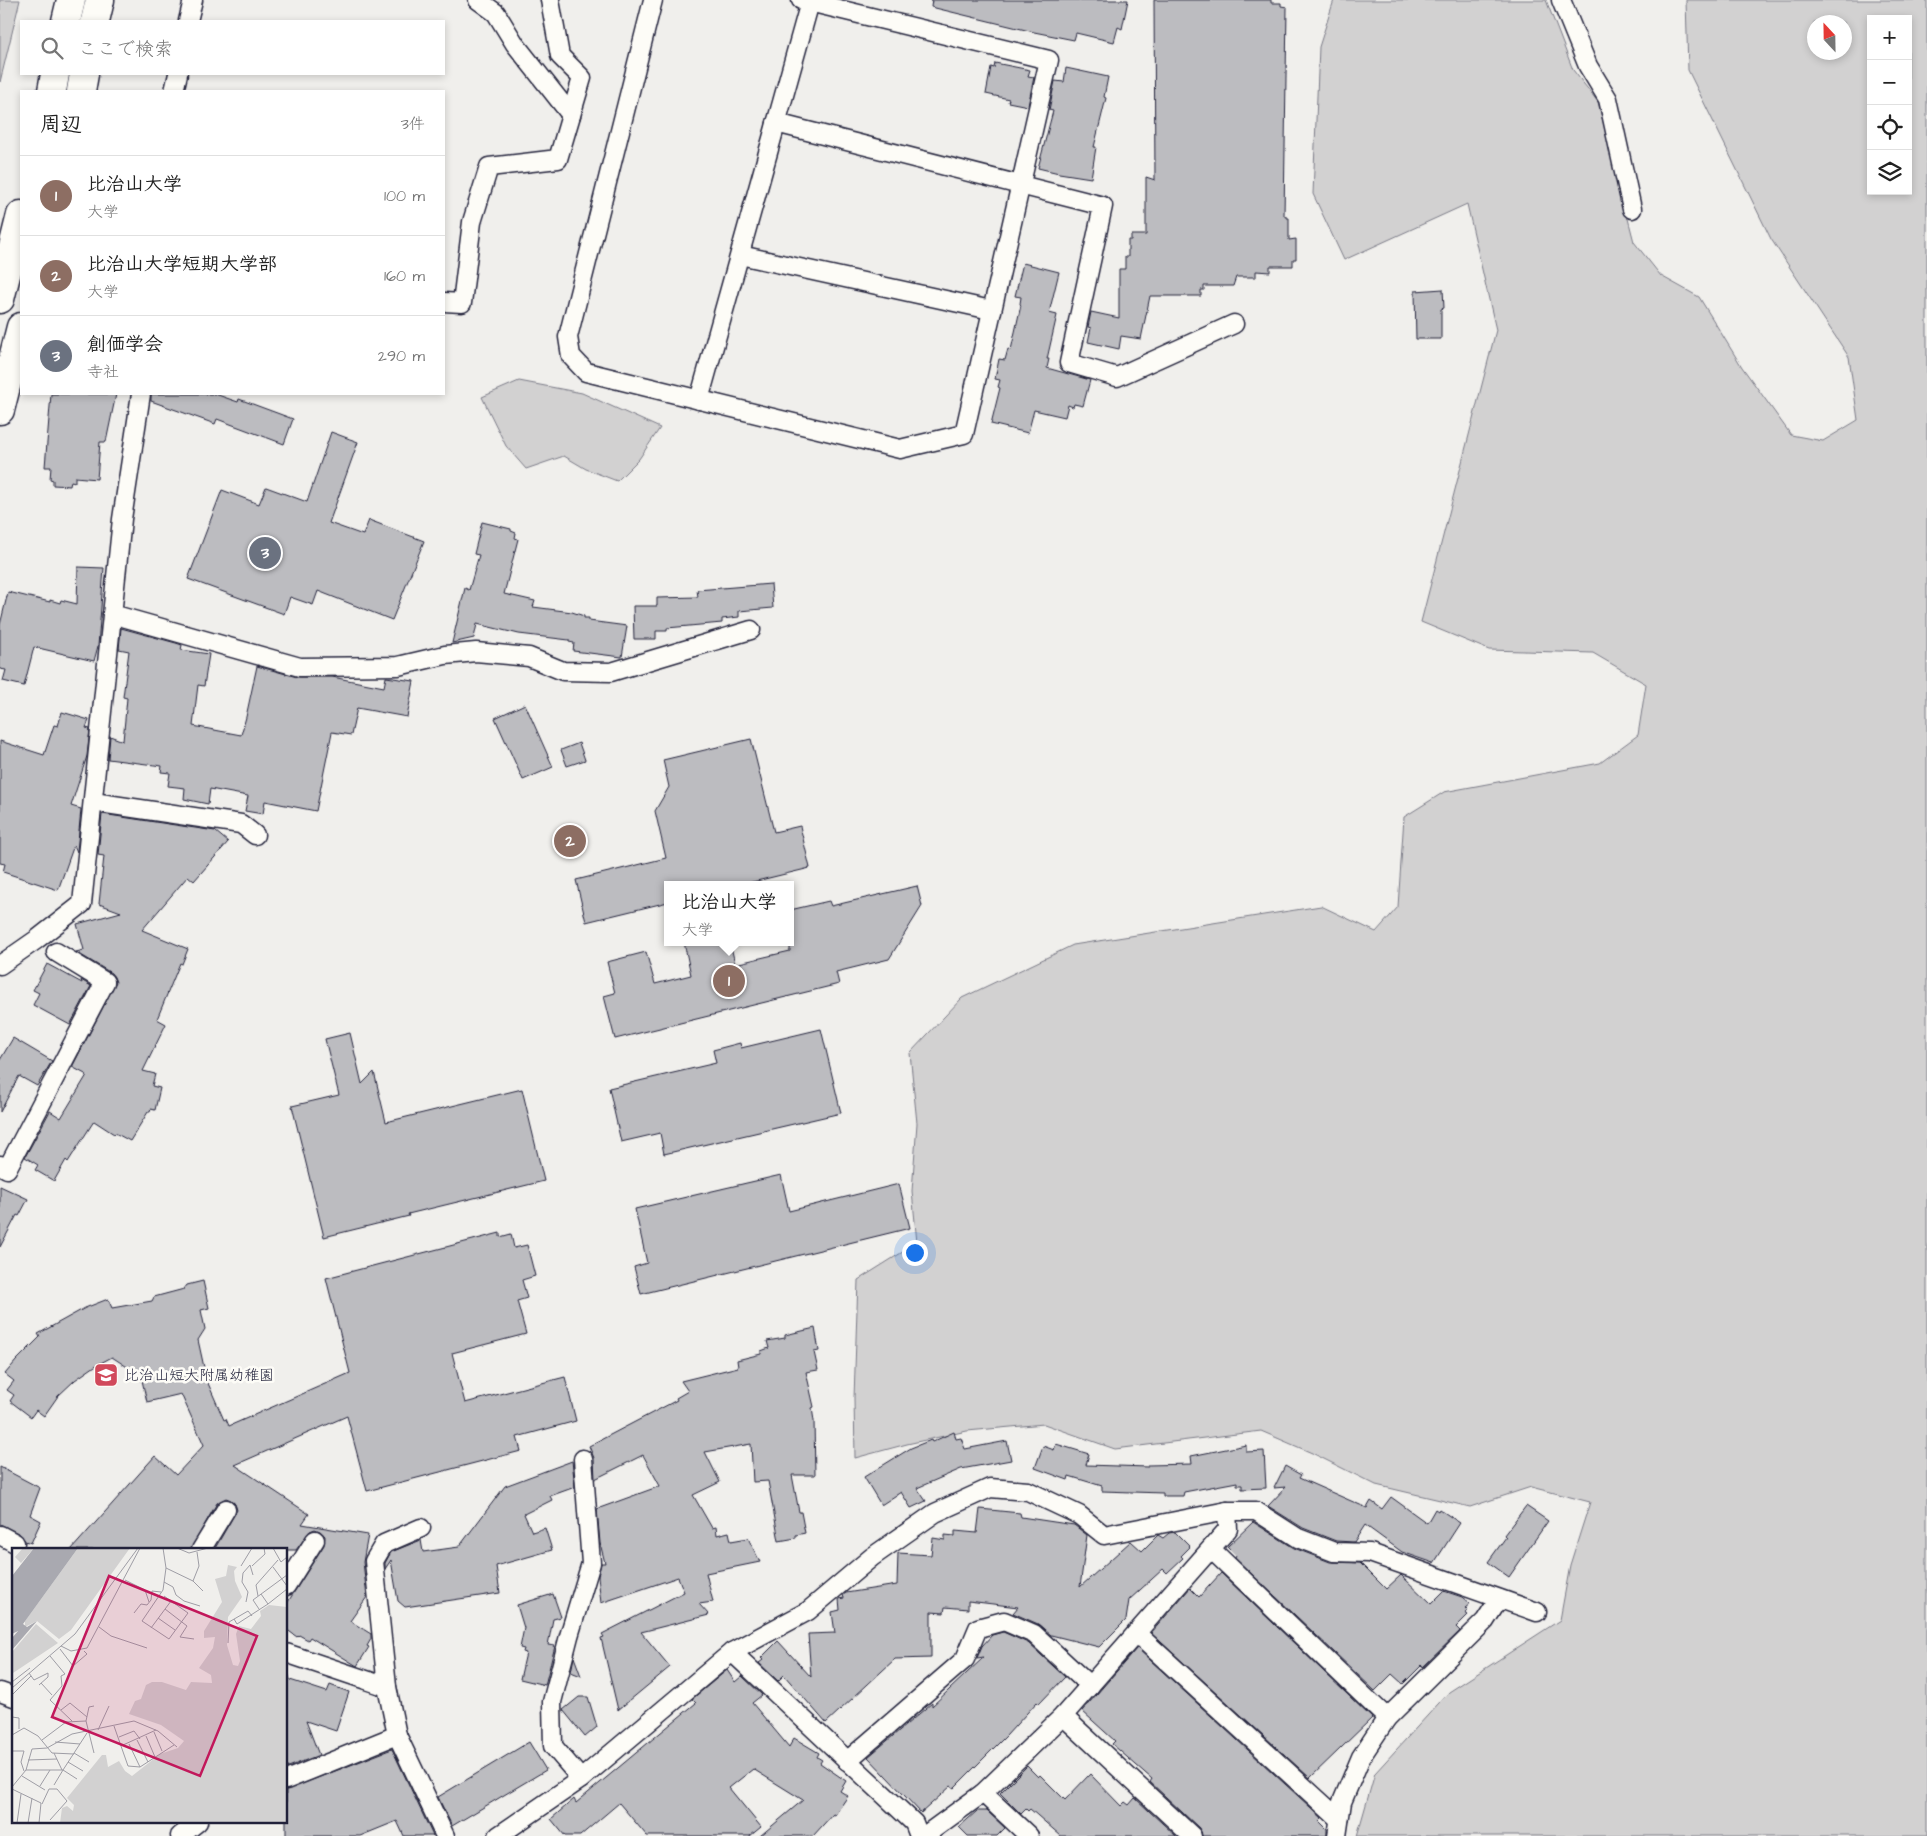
<!DOCTYPE html>
<html lang="ja">
<head>
<meta charset="utf-8">
<style>
	:root { --surface:#fff; --page:#f2f2f2; --text:#222; --muted:#767676; --line:#e0e0e0; --accent:#d1495b }
	body { margin:0; font-family:"Architects Daughter","Klee One",sans-serif; background:var(--page); color:var(--text) }
	.controls { position:absolute; right:15px; top:15px; display:grid; overflow:hidden; border-radius:0px; box-shadow:0 2px 8px #0003 }
	.controls button { width:45px; height:45px; display:grid; place-items:center; padding:0; border:0; border-bottom:1px solid var(--line); background:var(--surface); color:var(--text); font:25px sans-serif }
	.compass { position:absolute; left:1807px; top:15px; width:45px; height:45px; border-radius:50%; background:var(--surface); box-shadow:0 2px 8px #0003; rotate:338deg }
	.you { position:absolute; left:914px; top:1252px; width:18px; height:18px; margin:-12px; border:4px solid #fff; border-radius:50%; background:#1a73e8; box-shadow:0 0 0 8px #1a73e833 }
	.badge { display:grid; place-items:center; width:32px; height:32px; border-radius:50%; background:var(--accent); color:#fff; font-size:16px; font-weight:700 }
	.pin { position:absolute; translate:-50% -50%; border:2px solid #fff; box-shadow:0 1px 5px #0006 }
	.popup { position:absolute; left:664px; top:881px; width:130px; height:65px; box-sizing:border-box; display:grid; place-content:center; border-radius:0px; background:var(--surface); filter:drop-shadow(0 1px 4px #0005); font-size:16px; white-space:nowrap; color:var(--muted) }
	.popup b { font-size:19px; color:var(--text) }
	.popup::after { content:''; position:absolute; left:50%; top:100%; margin-left:-10px; border:10px solid transparent; border-top-color:var(--surface) }
	.list { margin:0; padding:0; list-style:none }
	h2 { display:flex; justify-content:space-between; align-items:center; height:65px; margin:0; padding:0 20px; font-size:21px }
	h2 small { font-size:16px; font-weight:400; color:var(--muted) }
	.list li { display:grid; grid-template-columns:32px 1fr auto; gap:15px; align-items:center; box-sizing:border-box; height:80px; padding:0 20px; border-top:1px solid var(--line) }
	.list b { display:block; font-size:19px; white-space:nowrap }
	.list p { margin:0; font-size:16px; white-space:nowrap; color:var(--muted) }
	.list em { font-size:16px; font-style:normal; color:var(--muted) }
	.icon { flex:none; width:28px; height:28px; fill:none; stroke:currentColor; stroke-width:2; stroke-linecap:round; stroke-linejoin:round }
	.map { position:relative; flex:none; width:1927px; height:1836px; overflow:hidden }
	.search { position:absolute; background:var(--surface); box-shadow:0 2px 8px #0003; left:20px; top:20px; width:425px; height:55px; display:flex; align-items:center; gap:12px; box-sizing:border-box; padding:0 18px; border-radius:0px; color:var(--muted); font-size:19px }
	.panel { position:absolute; background:var(--surface); box-shadow:0 2px 8px #0003; left:20px; top:90px; width:425px; height:305px; border-radius:0px }
	.map>svg:first-child { display:block }
	.green { fill:#d2d1d1; stroke:#7a7a86; fill-rule:evenodd }
	.building { fill:#bcbcc0; stroke:#22223b }
	.lines { fill:none; stroke-linecap:round; stroke-linejoin:round }
	.street-casing { stroke:#22223b; stroke-width:21 }
	.primary-casing { stroke:#22223b; stroke-width:31 }
	.street { stroke:#fdfcf7; stroke-width:18 }
	.primary { stroke:#fdfcf7; stroke-width:28 }
	.labels { text-anchor:middle; stroke-width:5; stroke-linejoin:round; paint-order:stroke }
	.poi-label { font-size:15px; fill:#22223b; stroke:#fdfcf7; text-anchor:start }
	.inset-road { fill:none; stroke:#9e9da5; stroke-width:1 }
	.view { fill:#c2185b; fill-opacity:0.15; stroke:#c2185b; stroke-width:2.5 }
	.inset-edge { fill:none; stroke:#22223b; stroke-width:2.5 }
</style>
</head>
<body>
<div class="map">
<svg width="1927" height="1836" viewBox="0 0 1927 1836">
	<rect width="100%" height="100%" fill="#f0efec"/>
	<filter id="ink" filterUnits="userSpaceOnUse"><feTurbulence type="fractalNoise" baseFrequency=".02" numOctaves="2"/><feDisplacementMap in="SourceGraphic" scale="10" xChannelSelector="R" yChannelSelector="G"/><feConvolveMatrix kernelMatrix="1 2 1 2 8 2 1 2 1" color-interpolation-filters="sRGB"/></filter>
	<g filter="url(#ink)">
		<g class="green">
			<polygon points="0,0 20,0 0,82"/>
			<path d="M1334 0H1546L1573 70 1598 102 1634 242 1661 276 1699 297 1742 367 1791 435 1823 441 1858 420 1849 357 1771 239 1688 70 1686 0H1927V1836H1357L1375 1773 1449 1692 1560 1620 1570 1565 1590 1502 1531 1487 1470 1507 1376 1485 1312 1453 1261 1431 1115 1449 1044 1424 967 1431 907 1444 855 1458 854 1398 858 1280 917 1243 912 1191 917 1123 910 1053 962 998 1073 945 1321 906 1376 932 1398 907 1404 817 1444 792 1600 763 1638 735 1646 684 1593 653 1489 650 1421 622 1496 330 1467 204 1344 260 1313 194 1319 47ZM1871 19H1908V191H1871ZM1814 22H1844V52H1814Z"/>
			<polygon points="519,381 582,393 660,428 639,459 617,481 586,469 564,456 526,469 506,446 482,397"/>
		</g>
		<g class="building">
			<polygon points="932,0 1128,0 1122,29 1118,27 1114,42 1076,33 1074,40 1034,32 931,7"/>
			<polygon points="1154,0 1271,0 1271,3 1281,3 1281,6 1287,7 1284,216 1286,216 1286,218 1289,218 1289,240 1296,239 1296,259 1293,259 1293,266 1270,266 1270,272 1256,271 1256,277 1236,277 1233,286 1204,286 1204,290 1201,290 1201,296 1150,296 1141,339 1121,336 1119,349 1088,342 1091,328 1088,327 1091,312 1119,318 1119,269 1125,269 1125,257 1128,257 1128,240 1131,240 1131,235 1146,235 1146,177 1155,180"/>
			<polygon points="995,63 1030,70 1028,76 1034,77 1028,106 1008,102 1009,99 986,94 991,67 994,68"/>
			<polygon points="1066,68 1108,77 1104,97 1106,98 1094,147 1096,147 1091,178 1059,173 1038,168 1053,111 1049,110 1055,81 1064,82"/>
			<polygon points="1023,263 1059,272 1049,313 1057,315 1047,359 1049,359 1047,368 1090,380 1083,406 1074,404 1073,407 1068,405 1065,417 1034,410 1028,433 991,424 1000,388 998,387 1000,380 995,379 999,359 1005,360 1008,349 1011,350 1021,305 1020,304 1021,297 1015,296"/>
			<polygon points="1443,289 1444,308 1441,309 1441,339 1416,339 1415,291"/>
			<polygon points="51,394 116,394 106,442 100,442 97,479 75,477 75,482 71,481 70,486 53,485 53,480 50,479 51,467 45,467"/>
			<polygon points="151,394 215,394 238,402 239,399 293,419 284,444 217,419 215,424 151,401"/>
			<polygon points="331,432 358,442 329,523 363,535 369,520 424,541 392,620 318,591 313,605 290,597 284,614 188,579 222,490 259,504 266,487 307,502"/>
			<polygon points="482,522 511,529 511,531 516,533 515,538 518,539 504,594 535,601 533,607 572,612 584,616 584,618 589,618 589,621 627,626 622,657 573,651 574,643 569,642 569,640 519,634 477,624 474,638 452,643 465,588 469,590 479,555 474,554"/>
			<polygon points="78,567 104,568 98,646 94,661 34,647 24,686 3,681 6,670 0,669 0,625 8,592 50,602 50,600 60,603 61,600 77,604"/>
			<polygon points="771,584 773,608 739,611 739,617 722,619 722,623 667,628 667,631 656,631 656,639 634,639 633,606 657,606 657,598 698,597 697,590"/>
			<polygon points="121,628 176,643 182,645 181,650 209,654 204,686 198,685 193,726 241,735 246,717 257,666 297,677 332,677 384,687 386,677 414,681 407,717 357,708 351,735 332,732 316,811 265,801 263,814 245,811 248,796 210,789 208,804 184,799 185,788 168,786 170,773 161,772 162,766 108,759 110,736 123,741 127,698 123,697 129,651 119,649"/>
			<polygon points="525,704 553,767 523,780 495,718"/>
			<polygon points="62,712 89,720 86,728 90,729 87,756 71,806 81,809 77,852 74,845 58,890 3,872 5,864 0,863 0,741 44,755 54,725 58,726"/>
			<polygon points="751,739 774,832 800,826 810,868 740,885 668,885 668,902 586,922 576,880 666,858 655,811 669,787 663,760"/>
			<polygon points="579,743 585,760 567,766 561,750"/>
			<polygon points="102,814 215,831 228,842 194,881 188,876 142,930 188,949 182,964 180,963 157,1019 166,1024 143,1071 155,1074 152,1086 160,1088 155,1110 151,1109 150,1112 148,1112 130,1141 115,1133 114,1134 94,1121 68,1162 66,1160 54,1181 35,1170 38,1165 25,1157 50,1111 61,1118 87,1075 72,1067 116,982 114,977 111,973 76,952 84,950 77,924 121,912 99,904 104,856 98,855"/>
			<polygon points="917,886 922,906 889,959 836,972 839,984 615,1039 604,996 615,993 607,962 646,952 655,984 691,975 684,942 730,942 735,964 790,951 790,910 829,901 831,906"/>
			<polygon points="47,964 82,983 81,980 91,986 70,1025 33,1005 39,993 33,990"/>
			<polygon points="821,1029 841,1113 664,1154 660,1133 621,1142 609,1088 716,1063 713,1050 740,1043 741,1048"/>
			<polygon points="350,1033 362,1084 374,1072 386,1122 522,1089 544,1181 408,1214 409,1216 324,1237 292,1106 339,1095 325,1039"/>
			<polygon points="13,1038 52,1061 37,1086 19,1076 0,1112 0,1060"/>
			<polygon points="781,1175 789,1211 899,1184 910,1228 641,1294 634,1267 647,1263 635,1209"/>
			<polygon points="0,1186 28,1199 19,1216 17,1215 0,1247"/>
			<polygon points="500,1233 500,1237 511,1234 514,1248 527,1245 535,1276 522,1280 527,1298 517,1301 526,1334 452,1353 465,1403 565,1377 576,1421 517,1437 521,1451 367,1491 347,1416 235,1465 309,1514 302,1524 368,1535 363,1562 367,1597 350,1621 371,1634 371,1639 367,1646 369,1647 357,1666 310,1637 308,1640 299,1635 297,1637 286,1629 286,1605 324,1545 325,1536 320,1531 315,1529 310,1531 296,1550 214,1550 237,1510 235,1504 231,1500 226,1498 217,1503 190,1550 71,1550 155,1456 176,1475 204,1445 181,1394 147,1402 141,1376 112,1357 95,1366 75,1380 58,1396 44,1416 36,1410 31,1417 10,1401 14,1395 7,1390 14,1381 5,1374 16,1361 40,1337 38,1334 85,1308 108,1299 112,1308 152,1301 154,1297 184,1289 187,1285 203,1281 209,1308 201,1310 205,1329 198,1340 207,1381 224,1420 226,1419 229,1426 350,1373 326,1278"/>
			<polygon points="815,1328 819,1351 814,1352 818,1370 806,1372 814,1407 812,1408 814,1421 815,1475 792,1475 799,1512 801,1512 805,1533 796,1535 796,1538 779,1541 768,1481 753,1482 751,1444 705,1452 720,1482 693,1495 712,1528 716,1527 717,1535 729,1532 731,1541 748,1538 760,1562 706,1573 713,1602 699,1604 709,1615 641,1632 670,1667 618,1710 601,1638 604,1637 602,1634 684,1592 678,1577 601,1603 598,1576 601,1563 605,1563 600,1543 597,1509 660,1486 643,1455 595,1479 594,1458 589,1446 677,1400 676,1398 688,1391 681,1381 738,1367 737,1360 761,1354 761,1351 769,1348 767,1341 785,1338 785,1335"/>
			<polygon points="954,1432 956,1439 961,1438 965,1449 1007,1441 1011,1460 961,1469 917,1488 926,1501 911,1508 901,1492 881,1505 864,1477 911,1448 931,1440 932,1442"/>
			<polygon points="1056,1444 1089,1454 1086,1465 1148,1467 1148,1465 1192,1464 1191,1456 1246,1445 1246,1452 1264,1451 1266,1488 1242,1489 1242,1485 1237,1485 1237,1482 1184,1492 1183,1496 1163,1496 1163,1493 1102,1491 1102,1486 1069,1476 1068,1480 1035,1468 1043,1446 1054,1450"/>
			<polygon points="572,1461 575,1487 550,1496 552,1500 524,1514 532,1532 545,1528 552,1550 496,1566 500,1593 405,1607 398,1601 391,1560 385,1569 385,1563 391,1552 421,1540 423,1552 459,1547 505,1486"/>
			<polygon points="1285,1466 1301,1475 1299,1478 1367,1508 1371,1501 1382,1509 1391,1497 1427,1523 1435,1509 1438,1511 1439,1509 1460,1523 1434,1563 1402,1552 1365,1525 1354,1542 1336,1541 1303,1528 1268,1506 1286,1487 1274,1488"/>
			<polygon points="0,1467 40,1488 30,1515 41,1521 31,1543 25,1541 20,1534 0,1524"/>
			<polygon points="1526,1506 1548,1521 1509,1577 1488,1562 1506,1537 1504,1535"/>
			<polygon points="980,1509 1020,1513 1021,1517 1074,1525 1087,1535 1080,1587 1131,1541 1142,1551 1158,1535 1163,1538 1169,1533 1175,1532 1190,1547 1181,1556 1183,1558 1167,1573 1163,1569 1129,1600 1126,1620 1099,1647 1051,1635 1038,1624 1013,1613 1018,1607 968,1601 968,1609 945,1607 944,1613 931,1612 931,1658 895,1659 826,1723 784,1675 778,1681 759,1663 763,1660 761,1658 778,1641 811,1677 808,1634 835,1633 832,1612 840,1610 839,1599 844,1598 843,1595 846,1593 897,1585 898,1553 931,1555 933,1538 945,1540 945,1535 955,1536 955,1531 977,1533"/>
			<polygon points="1253,1522 1294,1548 1330,1562 1360,1563 1386,1589 1401,1575 1431,1604 1444,1591 1462,1597 1470,1604 1465,1608 1468,1611 1465,1613 1468,1615 1456,1627 1460,1631 1423,1667 1422,1665 1403,1684 1392,1674 1375,1691 1235,1558 1236,1556 1227,1547"/>
			<polygon points="1221,1573 1372,1718 1310,1778 1151,1633 1190,1588 1199,1597"/>
			<polygon points="553,1594 561,1617 553,1619 548,1645 555,1646 545,1685 520,1679 526,1653 523,1652 524,1649 520,1648 524,1628 517,1605"/>
			<polygon points="1003,1632 1028,1643 1065,1677 1039,1704 1037,1702 1006,1736 954,1788 951,1786 921,1813 868,1757 932,1703 932,1706 984,1657 977,1658 982,1646 992,1635"/>
			<polygon points="1137,1648 1322,1818 1319,1821 1327,1829 1327,1836 1202,1836 1199,1828 1150,1782 1152,1779 1112,1744 1115,1741 1082,1711"/>
			<polygon points="574,1657 581,1676 571,1672"/>
			<polygon points="727,1670 735,1682 742,1676 762,1695 752,1703 789,1747 794,1738 819,1753 817,1757 822,1760 820,1763 846,1781 840,1791 848,1796 835,1815 833,1814 813,1836 760,1836 803,1800 753,1769 729,1788 761,1827 750,1836 647,1836 619,1803 580,1836 565,1836 551,1819 574,1799 576,1803 696,1703 692,1699"/>
			<polygon points="286,1673 288,1673 290,1680 327,1692 330,1685 349,1692 336,1731 306,1721 319,1755 286,1768"/>
			<polygon points="579,1697 588,1697 597,1727 585,1737 563,1710"/>
			<polygon points="529,1742 546,1770 452,1826 438,1797"/>
			<polygon points="392,1749 433,1836 404,1836 397,1821 360,1836 286,1836 286,1790"/>
			<polygon points="1027,1766 1038,1777 1040,1775 1065,1800 1090,1774 1121,1806 1125,1802 1129,1805 1135,1798 1176,1836 1061,1836 1030,1809 1028,1811 1026,1809 1021,1814 1000,1793"/>
			<polygon points="977,1811 987,1811 1005,1828 997,1836 968,1836 959,1827"/>
		</g>
		<g class="lines">
			<defs>
				<g id="street">
					<polyline points="478,0 496,13 515,44 571,115"/>
					<polyline points="653,0 568,337 571,356 586,372 900,449 964,434 1049,60 801,0"/>
					<polyline points="1561,0 1588,66 1608,99 1632,209"/>
					<polyline points="188,21 193,0"/>
					<polyline points="174,91 178,74"/>
					<polyline points="776,123 1103,206 1069,363 1117,377 1234,324"/>
					<polyline points="740,255 991,310"/>
					<polyline points="444,302 462,303 472,222 489,167 558,159 582,78 560,56 550,0"/>
					<polyline points="699,400 810,2"/>
					<polyline points="112,614 300,667 398,666 445,655 476,652 529,657 563,671 611,672 751,630"/>
					<polyline points="93,802 241,824 255,835"/>
					<polyline points="0,965 36,940 82,904 122,519 141,394"/>
					<polyline points="0,1165 7,1169 105,982 56,952"/>
					<polyline points="421,1528 384,1544 374,1561 387,1687 397,1735 445,1836"/>
					<polyline points="0,1535 15,1543"/>
					<polyline points="1211,1549 1387,1718"/>
					<polyline points="201,1550 226,1509"/>
					<polyline points="286,1586 315,1540"/>
					<polyline points="1136,1633 1339,1819"/>
					<polyline points="732,1652 914,1823 919,1836"/>
					<polyline points="286,1653 387,1687"/>
					<polyline points="0,1692 14,1697"/>
					<polyline points="1063,1716 1192,1836"/>
					<polyline points="847,1761 965,1659 978,1628 1004,1621 1034,1634 1090,1686"/>
					<polyline points="581,1779 553,1746 552,1702 569,1636 591,1563 583,1459"/>
					<polyline points="286,1780 397,1735"/>
					<polyline points="983,1793 1029,1836"/>
					<polyline points="180,1836 198,1822"/>
					<polyline points="498,1836 581,1779 732,1652 808,1611 872,1557 935,1513 990,1488 1028,1491 1079,1515 1104,1535 1227,1511 1256,1511 1298,1538 1334,1552 1370,1553 1537,1612"/>
					<polyline points="924,1836 983,1793 1063,1716 1228,1529 1227,1511"/>
					<polyline points="1337,1836 1342,1802 1361,1757 1387,1718 1485,1621 1499,1599"/>
				</g>
				<g id="primary">
					<polyline points="66,21 71,0"/>
					<polyline points="95,21 100,0"/>
					<polyline points="52,91 55,74"/>
					<polyline points="81,91 84,74"/>
					<polyline points="0,299 21,215"/>
					<polyline points="0,410 21,327"/>
				</g>
			</defs>
			<use href="#street" class="street-casing"/>
			<use href="#primary" class="primary-casing"/>
			<use href="#street" class="street"/>
			<use href="#primary" class="primary"/>
		</g>
	</g>
	<defs>
		<symbol id="school-square" viewBox="-11 -11 22 22"><rect x="-9" y="-9" width="18" height="18" rx="4" fill="#d1495b" stroke="#fdfcf7"/><path d="M0-5L7-2L0 1L-7-2ZM-4 1L0 2.5L4 1V4Q0 6-4 4Z" fill="#fff"/></symbol>
	</defs>
	<g fill-rule="evenodd">
		<use href="#school-square" x="92" y="1361" width="28" height="28"/>
	</g>
	<g class="labels">
		<g class="poi-label">
			<text x="124" y="1380">比治山短大附属幼稚園</text>
		</g>
	</g>
	<g transform="translate(12 1548)">
		<rect width="275" height="275" fill="#f0efec"/>
		<path d="M11 0H22L9 15 3 9ZM66 0H118L59 82 47 91 25 73 13 79V73ZM216 17 225 19 222 23 223 33 230 49 216 69 215 97 221 117 226 118 228 113 224 86 227 78 239 81 249 68 248 63 257 57 275 59V275H48L50 260 55 258 61 263 62 257 55 250 90 207H94L96 219 107 213 113 223 120 228 148 206 166 200 172 193 149 177 117 166 123 153 129 151 134 137 140 134H150L174 142 179 134 200 135 199 127 187 120 201 100 203 89 192 90V83L210 54 203 31 214 28ZM24 76 46 95 1 125 0 104Z" fill="#d2d1d1"/>
		<path d="M22 0H66L11 76 15 79 25 73 0 102V90L6 83 0 86V28Z" fill="#a9a9b0"/>
		<path class="inset-road" d="M151 0 154 20 151 42 130 73 157 91 176 65 152 48M165 0 177 5 196 0M261 0 269 14 275 9M229 18 240 0M240 18 253 6 252 0M261 19 275 38M154 20 181 33 191 43M113 32 133 42 137 54M181 33 187 18 185 4M152 34 161 39 164 47 172 53 188 58M246 48 244 37 266 12M234 54 236 44 230 34 231 25 238 17 241 27M256 56 275 41M153 61 175 78 168 89 182 91M247 61 241 52 275 27M122 65 129 56 135 57 139 52 140 43 149 44M146 70 163 82M222 71 225 76 256 56 249 46M87 79 99 88 135 100M139 80 159 53M216 95 217 74 236 63 240 68M49 98 59 103 75 100 128 0M48 101 61 118 75 106 72 103M38 108 53 126 49 128 50 138 38 152 60 173M17 125 22 132 36 125V129L27 137M0 134 18 120M29 135 40 147M0 140 63 86 126 0M0 147 19 128M49 162 58 155 75 169M0 169 7 170V181M102 178 116 218 128 219 162 197M86 182 97 158M142 184 150 203M0 187 12 180 26 188 40 205 62 206M134 188 143 209M107 189 122 183 128 191M30 192 54 174 74 173M125 192 136 214M43 194 68 196M117 196 128 219M111 197 144 182M0 203H12L9 214 12 223M42 205 50 222M62 205 77 214M82 205 74 173 77 159 82 158M16 212 45 211M56 214 71 223M14 222 20 201 35 200 60 186 122 173 146 183 165 199M10 228 33 242M42 237 51 222 65 231M28 238 38 222M0 239 14 222H51L75 185M0 241 29 255 27 275M30 256 37 241H45L55 253 38 272M5 275 9 246M16 275 20 250"/>
		<path class="view" d="M97 28 245 88 188 228 40 169Z"/>
		<rect width="275" height="275" class="inset-edge"/>
	</g>
</svg>
<div class="controls">
<button>+</button>
<button>−</button>
<button><svg class="icon" aria-label="locate" viewBox="0 0 24 24"><circle cx="12" cy="12" r="6"/><path d="M12 2v4M12 18v4M2 12h4M18 12h4"/></svg></button>
<button><svg class="icon" aria-label="layers" viewBox="0 0 24 24"><path d="M12 4l9 5-9 5-9-5zM3 14l9 5 9-5"/></svg></button>
</div>
<svg class="compass" viewBox="-18 -18 36 36"><path d="M0-13l5 13h-10z" fill="#e53935"/><path d="M0 13l5-13h-10z" fill="#767676"/></svg>
<div class="you"></div>
<div class="pin badge" style="left:729px;top:981px;background:#8d6e63">1</div>
<div class="popup"><b>比治山大学</b>大学</div>
<div class="pin badge" style="left:570px;top:841px;background:#8d6e63">2</div>
<div class="pin badge" style="left:265px;top:553px;background:#6b7280">3</div>
<div class="search"><svg class="icon" aria-label="search" viewBox="0 0 24 24"><circle cx="10" cy="10" r="6"/><path d="M15 15l6 6"/></svg>ここで検索</div>
<section class="panel">
<h2>周辺<small>3件</small></h2>
<ul class="list">
<li><span class="badge" style="background:#8d6e63">1</span><div><b>比治山大学</b><p>大学</p></div><em>100 m</em></li>
<li><span class="badge" style="background:#8d6e63">2</span><div><b>比治山大学短期大学部</b><p>大学</p></div><em>160 m</em></li>
<li><span class="badge" style="background:#6b7280">3</span><div><b>創価学会</b><p>寺社</p></div><em>290 m</em></li>
</ul>
</section>
</div>
</body>
</html>
